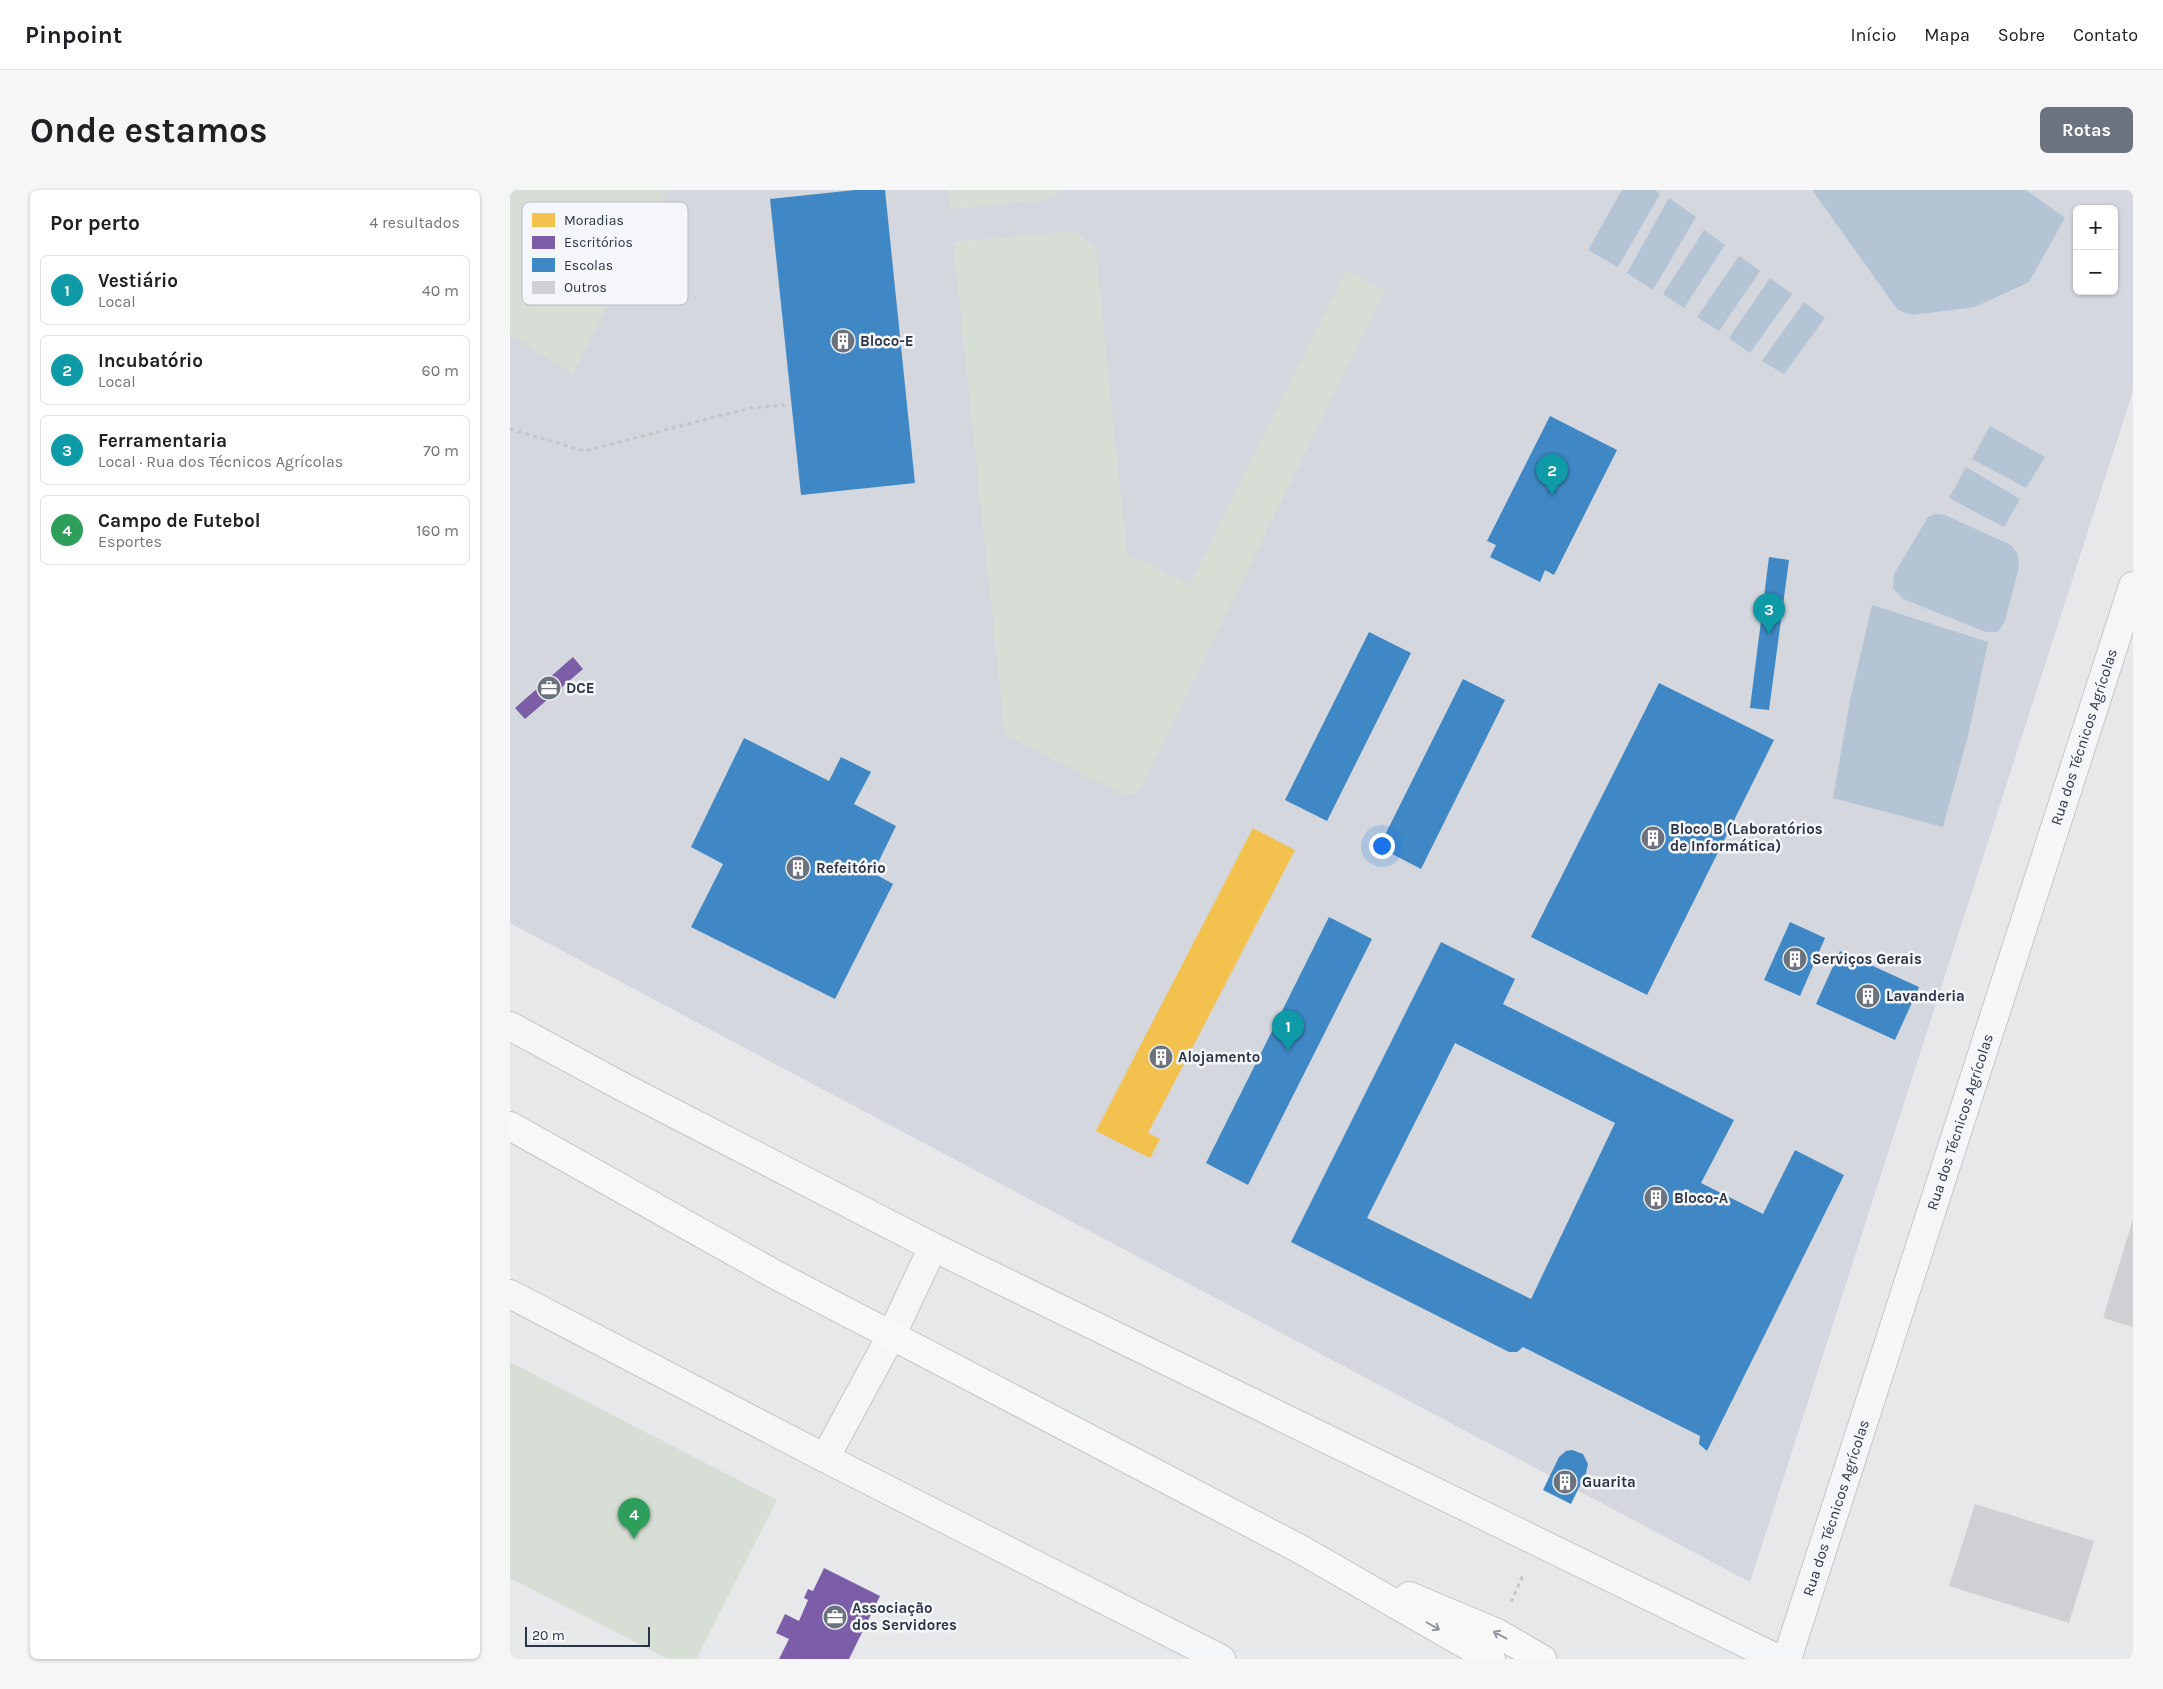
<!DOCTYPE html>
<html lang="pt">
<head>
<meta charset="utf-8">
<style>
	:root { --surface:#fff; --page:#f6f6f6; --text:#202124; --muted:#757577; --line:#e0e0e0; --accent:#6c737f }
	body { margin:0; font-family:Karla,sans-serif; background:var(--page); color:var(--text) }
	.controls { position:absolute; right:15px; top:15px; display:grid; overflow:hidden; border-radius:8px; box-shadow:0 1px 4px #0004 }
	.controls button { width:45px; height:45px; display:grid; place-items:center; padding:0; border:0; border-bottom:1px solid var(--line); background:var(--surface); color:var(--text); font:25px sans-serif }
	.scale { position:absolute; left:15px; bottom:12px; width:125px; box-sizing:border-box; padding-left:5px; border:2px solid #2b3445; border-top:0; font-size:14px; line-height:18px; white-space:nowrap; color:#2b3445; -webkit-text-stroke:4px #f4f6f9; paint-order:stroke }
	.you { position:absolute; left:871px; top:655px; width:18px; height:18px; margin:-12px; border:4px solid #fff; border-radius:50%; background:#1a73e8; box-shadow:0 0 0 8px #1a73e833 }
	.badge { display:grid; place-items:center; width:32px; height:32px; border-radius:50%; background:var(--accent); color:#fff; font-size:16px; font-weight:700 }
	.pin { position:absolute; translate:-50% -41px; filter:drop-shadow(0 1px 2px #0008) }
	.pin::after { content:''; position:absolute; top:26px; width:18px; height:15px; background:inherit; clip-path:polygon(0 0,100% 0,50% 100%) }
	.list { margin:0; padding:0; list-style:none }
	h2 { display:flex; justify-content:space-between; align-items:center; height:65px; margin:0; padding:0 20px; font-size:21px }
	h2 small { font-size:16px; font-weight:400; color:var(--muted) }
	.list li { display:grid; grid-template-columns:32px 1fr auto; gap:15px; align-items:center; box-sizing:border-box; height:70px; margin:0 10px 10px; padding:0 10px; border:1px solid var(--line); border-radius:8px }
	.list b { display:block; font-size:19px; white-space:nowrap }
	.list p { margin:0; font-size:16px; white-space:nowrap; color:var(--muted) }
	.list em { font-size:16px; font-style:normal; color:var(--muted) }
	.map { position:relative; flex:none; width:1623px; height:1469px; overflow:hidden; border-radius:8px }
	header { display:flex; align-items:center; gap:30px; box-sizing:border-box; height:70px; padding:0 25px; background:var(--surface); border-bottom:1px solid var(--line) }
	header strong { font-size:24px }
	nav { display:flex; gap:28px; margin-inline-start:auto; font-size:18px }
	.intro { display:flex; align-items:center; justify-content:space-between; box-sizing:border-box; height:120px; padding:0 30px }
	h1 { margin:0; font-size:35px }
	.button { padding:12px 22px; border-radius:8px; background:var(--accent); color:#fff; font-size:18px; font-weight:700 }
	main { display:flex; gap:30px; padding:0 30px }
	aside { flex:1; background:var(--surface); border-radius:8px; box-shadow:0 1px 4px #0004 }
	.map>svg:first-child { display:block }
	.built { fill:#d4d7dd; fill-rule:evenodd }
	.green { fill:#d6ded6 }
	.water { fill:#b4c4d5 }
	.homes { fill:#f2c14e }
	.offices { fill:#7b5ea7 }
	.schools { fill:#3f88c5; fill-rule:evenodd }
	.building { fill:#ced0d3 }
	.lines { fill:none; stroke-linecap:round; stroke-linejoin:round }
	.minor-casing { stroke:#c4c6c8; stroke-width:30 }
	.major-casing { stroke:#c2c5c8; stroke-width:30 }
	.path { stroke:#c5c6ca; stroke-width:3; stroke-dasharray:4 4; stroke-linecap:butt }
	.minor { stroke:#f5f6f7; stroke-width:28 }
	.major { stroke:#f8f8f8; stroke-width:28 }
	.oneway { stroke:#92969e }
	.labels { text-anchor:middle; stroke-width:5; stroke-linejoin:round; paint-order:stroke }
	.poi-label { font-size:15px; font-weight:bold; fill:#2b3445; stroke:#f4f6f9; text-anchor:start }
	.street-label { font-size:15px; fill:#2b3445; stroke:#f4f6f9 }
	.key { fill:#f4f6f9; stroke:#b8bcc3; stroke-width:1 }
	.key-label { font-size:14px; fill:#2b3445 }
</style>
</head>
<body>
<header>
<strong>Pinpoint</strong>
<nav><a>Início</a><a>Mapa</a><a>Sobre</a><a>Contato</a></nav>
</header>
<div class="intro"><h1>Onde estamos</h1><a class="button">Rotas</a></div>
<main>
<aside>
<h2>Por perto<small>4 resultados</small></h2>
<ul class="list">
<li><span class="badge" style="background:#0f9aa8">1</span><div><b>Vestiário</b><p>Local</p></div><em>40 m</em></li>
<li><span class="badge" style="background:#0f9aa8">2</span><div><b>Incubatório</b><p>Local</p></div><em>60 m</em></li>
<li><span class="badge" style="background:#0f9aa8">3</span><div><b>Ferramentaria</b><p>Local · Rua dos Técnicos Agrícolas</p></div><em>70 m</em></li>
<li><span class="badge" style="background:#2e9e5b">4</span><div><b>Campo de Futebol</b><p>Esportes</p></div><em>160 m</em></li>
</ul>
</aside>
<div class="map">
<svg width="1623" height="1469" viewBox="0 0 1623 1469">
	<rect width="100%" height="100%" fill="#e6e8ea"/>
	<path class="built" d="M0 0H1623V201L1240 1392 0 733ZM1567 19H1604V101H1567Z"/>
	<g class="green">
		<polygon points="0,0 157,0 63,184 0,145"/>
		<polygon points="438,0 550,0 546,6 536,10 440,19"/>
		<polygon points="565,41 585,56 617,364 680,395 835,81 875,100 652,555 633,594 625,604 613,605 495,545 443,52"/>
		<polygon points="0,1172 267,1310 186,1469 158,1469 0,1388"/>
	</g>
	<g class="water">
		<polygon points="1112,0 1145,0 1150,4 1108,77 1078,60"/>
		<polygon points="1302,0 1516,0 1555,28 1519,92 1465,117 1401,125 1387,119"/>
		<polygon points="1159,8 1186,27 1143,100 1117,83"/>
		<polygon points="1194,40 1215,55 1174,118 1153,104"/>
		<polygon points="1229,66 1250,81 1209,141 1187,127"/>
		<polygon points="1260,88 1282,104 1240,163 1219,148"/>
		<polygon points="1294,112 1315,128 1274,184 1252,171"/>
		<polygon points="1480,236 1535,267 1516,298 1462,269"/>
		<polygon points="1456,277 1510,309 1494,337 1439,308"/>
		<polygon points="1426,324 1435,325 1501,355 1508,364 1509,377 1495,431 1488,442 1476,442 1393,409 1383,398 1384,384 1418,327"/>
		<polygon points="1362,415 1478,452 1459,542 1433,637 1323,608 1340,510"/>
	</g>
	<polygon class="homes" points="743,638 785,660 638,943 650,949 640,968 586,941"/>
	<g class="offices">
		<polygon points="63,467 73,479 15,529 5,518"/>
		<polygon points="314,1378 370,1406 339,1469 269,1469 279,1449 266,1443 275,1424 289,1431 298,1410 294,1408 298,1399 303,1401"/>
	</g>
	<g class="schools">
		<polygon points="345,0 375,0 405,293 291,305 260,9"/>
		<polygon points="1040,226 1107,260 1044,385 1035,380 1030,392 980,367 986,355 977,351"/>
		<polygon points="1259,367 1279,370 1259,520 1240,518"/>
		<polygon points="859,442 901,463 817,631 775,610"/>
		<polygon points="953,489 995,510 911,679 869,657"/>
		<polygon points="1149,493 1264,550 1137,805 1021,747"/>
		<polygon points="234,548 319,591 331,567 361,582 344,614 386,636 363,683 383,694 325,809 181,737 213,674 181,657"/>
		<polygon points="819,727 862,749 738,995 696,973"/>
		<polygon points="1280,732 1315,748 1290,806 1254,790"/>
		<path d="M931 752 1005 789 993 814 1224 930 1191 993 1253 1024 1285 960 1334 985 1197 1261 1189 1254 1190 1246 1013 1157 1007 1162H999L781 1052ZM945 853 1105 933 1021 1109 857 1028Z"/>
		<polygon points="1330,761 1409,797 1385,850 1306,814"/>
		<polygon points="1062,1260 1073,1264 1078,1274 1076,1283 1061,1314 1033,1300 1049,1267 1056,1261"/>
	</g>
	<g class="building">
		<polygon points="1623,1029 1623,1137 1593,1128"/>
		<polygon points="1465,1314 1584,1351 1559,1433 1439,1396"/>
	</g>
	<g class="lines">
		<defs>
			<g id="minor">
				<polyline points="0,836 111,896 423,1057 1268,1469"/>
				<polyline points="0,1104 315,1268 711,1469"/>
				<polyline points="315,1268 381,1146 423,1057"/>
				<polyline points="1277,1469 1623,396"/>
			</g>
			<g id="major">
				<polyline points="0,936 264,1084 790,1359 981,1469"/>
				<polyline points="899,1406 987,1443 1032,1469"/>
			</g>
		</defs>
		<use href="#minor" class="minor-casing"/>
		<use href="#major" class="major-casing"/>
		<g class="path">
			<polyline points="0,239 74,261 240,218 275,215"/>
			<polyline points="1001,1412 1013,1385"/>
		</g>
		<use href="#minor" class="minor"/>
		<use href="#major" class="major"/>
	</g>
	<defs><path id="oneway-shaft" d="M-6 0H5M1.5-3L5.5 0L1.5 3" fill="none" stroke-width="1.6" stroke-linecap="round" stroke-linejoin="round" transform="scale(1.25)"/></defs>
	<g class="oneway">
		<use href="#oneway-shaft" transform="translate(923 1436) rotate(30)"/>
		<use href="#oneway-shaft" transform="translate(990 1445) rotate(-152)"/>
	</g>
	<defs>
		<symbol id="building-disc" viewBox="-11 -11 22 22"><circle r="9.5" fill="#6c737f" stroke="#f4f6f9"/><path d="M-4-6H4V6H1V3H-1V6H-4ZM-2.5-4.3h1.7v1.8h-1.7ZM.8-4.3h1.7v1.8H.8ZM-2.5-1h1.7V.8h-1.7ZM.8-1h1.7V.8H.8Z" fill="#fff"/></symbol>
		<symbol id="office-disc" viewBox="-11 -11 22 22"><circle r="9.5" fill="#6c737f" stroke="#f4f6f9"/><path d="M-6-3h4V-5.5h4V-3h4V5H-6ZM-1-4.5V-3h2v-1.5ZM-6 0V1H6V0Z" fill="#fff"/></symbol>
	</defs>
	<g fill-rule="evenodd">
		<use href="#building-disc" x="319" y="137" width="28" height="28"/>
		<use href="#office-disc" x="25" y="484" width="28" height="28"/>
		<use href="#building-disc" x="1129" y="634" width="28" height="28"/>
		<use href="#building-disc" x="274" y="664" width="28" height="28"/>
		<use href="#building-disc" x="1271" y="755" width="28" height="28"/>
		<use href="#building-disc" x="1344" y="792" width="28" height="28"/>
		<use href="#building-disc" x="637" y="853" width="28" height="28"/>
		<use href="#building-disc" x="1132" y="994" width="28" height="28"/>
		<use href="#building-disc" x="1041" y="1278" width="28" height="28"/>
		<use href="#office-disc" x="311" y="1413" width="28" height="28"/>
	</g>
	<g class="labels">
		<g class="poi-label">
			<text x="350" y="156">Bloco-E</text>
			<text x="56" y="503">DCE</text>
			<text x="1160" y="644">Bloco B (Laboratórios<tspan x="1160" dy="17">de Informática)</tspan></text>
			<text x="306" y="683">Refeitório</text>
			<text x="1302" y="774">Serviços Gerais</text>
			<text x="1376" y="811">Lavanderia</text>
			<text x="668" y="872">Alojamento</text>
			<text x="1164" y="1013">Bloco-A</text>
			<text x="1072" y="1297">Guarita</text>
			<text x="342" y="1423">Associação<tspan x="342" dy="17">dos Servidores</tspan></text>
		</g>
		<g class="street-label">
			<text transform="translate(1574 547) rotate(-72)" y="5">Rua dos Técnicos Agrícolas</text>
			<text transform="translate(1450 932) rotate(-72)" y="5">Rua dos Técnicos Agrícolas</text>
			<text transform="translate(1326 1318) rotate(-72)" y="5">Rua dos Técnicos Agrícolas</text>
		</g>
	</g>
	<rect x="12" y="12" width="166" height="103" rx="8" class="key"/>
	<rect x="22" y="23" width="23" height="14" fill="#f2c14e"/>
	<rect x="22" y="46" width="23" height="13" fill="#7b5ea7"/>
	<rect x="22" y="68" width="23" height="14" fill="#3f88c5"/>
	<rect x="22" y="91" width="23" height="13" fill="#ced0d3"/>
	<g class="key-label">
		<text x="54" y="35">Moradias</text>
		<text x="54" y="57">Escritórios</text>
		<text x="54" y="80">Escolas</text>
		<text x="54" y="102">Outros</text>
	</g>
</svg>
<div class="controls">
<button>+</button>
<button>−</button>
</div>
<div class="scale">20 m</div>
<div class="you"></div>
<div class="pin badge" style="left:778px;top:861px;background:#0f9aa8">1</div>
<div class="pin badge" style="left:1042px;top:305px;background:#0f9aa8">2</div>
<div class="pin badge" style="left:1259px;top:444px;background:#0f9aa8">3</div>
<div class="pin badge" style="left:124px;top:1349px;background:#2e9e5b">4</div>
</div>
</main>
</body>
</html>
